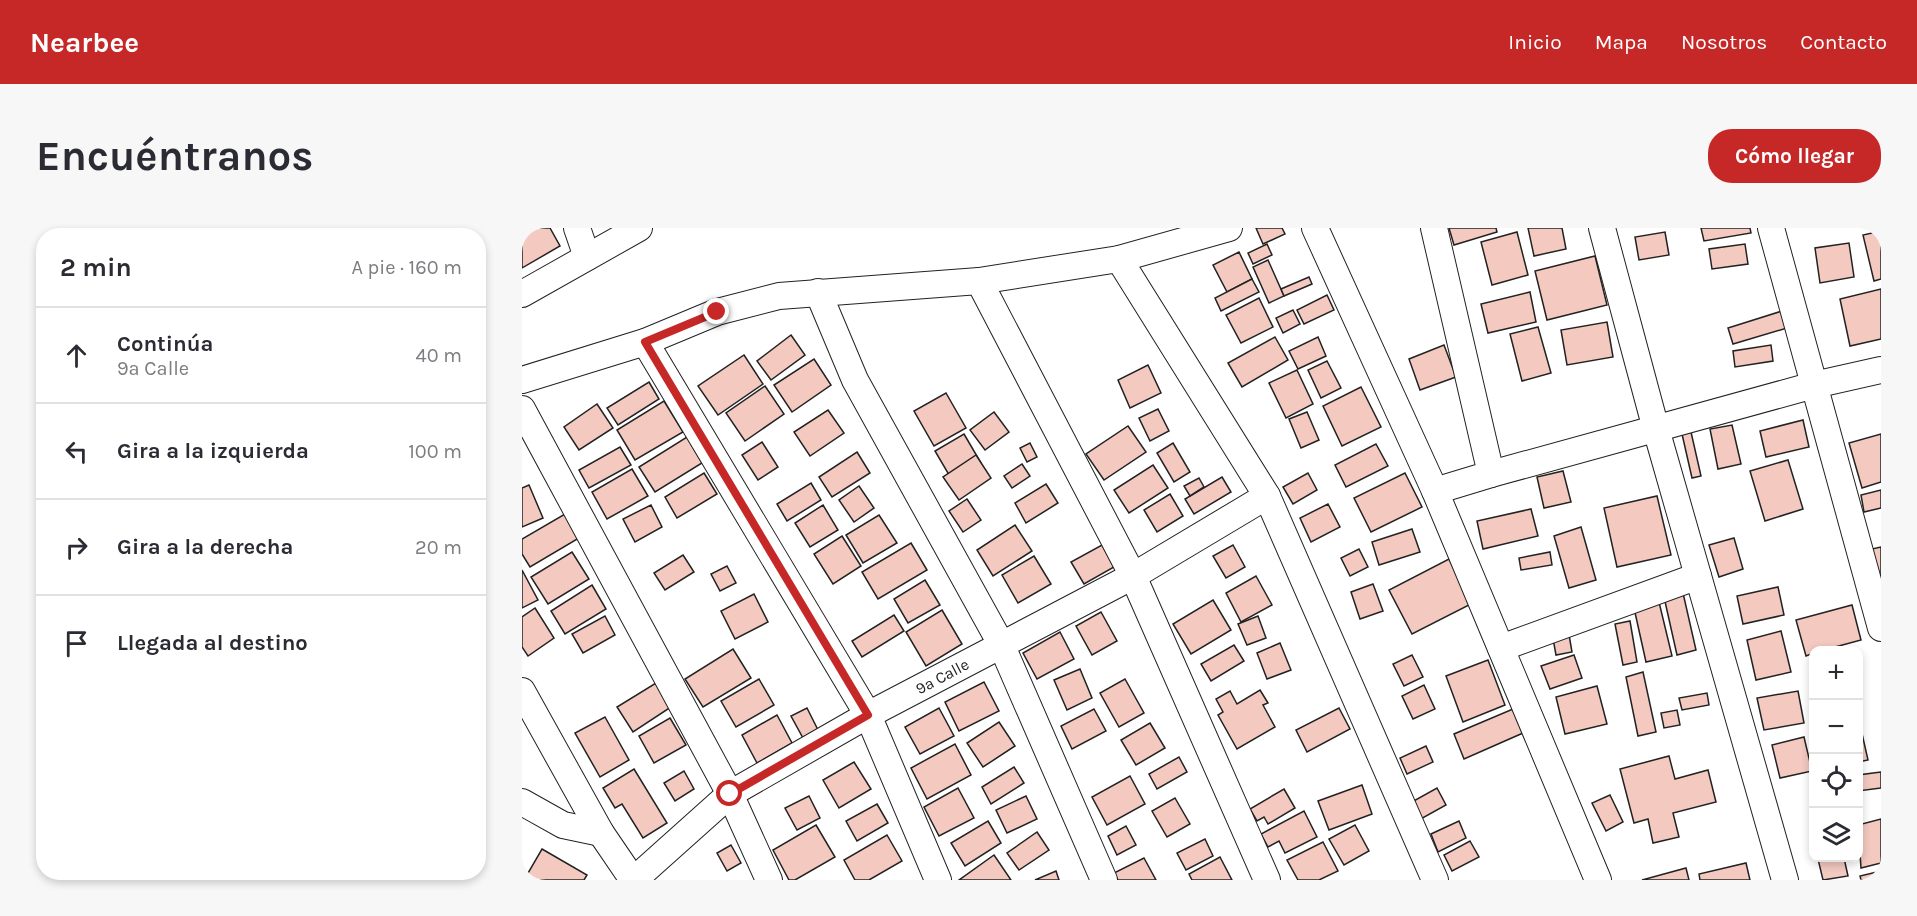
<!DOCTYPE html>
<html lang="es">
<head>
<meta charset="utf-8">
<style>
	:root { --surface:#fff; --page:#f7f7f7; --text:#2b2b33; --muted:#7c7c81; --line:#e1e1e2; --accent:#c62828 }
	body { margin:0; font-family:Karla,sans-serif; background:var(--page); color:var(--text) }
	.controls { position:absolute; right:18px; bottom:18px; display:grid; overflow:hidden; border-radius:12px; box-shadow:0 3px 9px #0003 }
	.controls button { width:54px; height:54px; display:grid; place-items:center; padding:0; border:0; border-bottom:2px solid var(--line); background:var(--surface); color:var(--text); font:30px sans-serif }
	.stop { position:absolute; width:18px; height:18px; margin:-14px; border:4px solid #c62828; border-radius:50%; background:#fff }
	.stop.end { background:#c62828; border-color:#fff; box-shadow:0 2px 6px #0008 }
	.list { margin:0; padding:0; list-style:none }
	h2 { display:flex; justify-content:space-between; align-items:center; height:78px; margin:0; padding:0 24px; font-size:26px }
	h2 small { font-size:20px; font-weight:400; color:var(--muted) }
	.list li { display:grid; grid-template-columns:39px 1fr auto; gap:18px; align-items:center; box-sizing:border-box; height:96px; padding:0 24px; border-top:2px solid var(--line) }
	.list b { display:block; font-size:22px; white-space:nowrap }
	.list p { margin:0; font-size:20px; white-space:nowrap; color:var(--muted) }
	.list em { font-size:20px; font-style:normal; color:var(--muted) }
	.icon { flex:none; width:33px; height:33px; fill:none; stroke:currentColor; stroke-width:2; stroke-linecap:round; stroke-linejoin:round }
	.map { position:relative; flex:none; width:1359px; height:652px; overflow:hidden; border-radius:24px }
	header { display:flex; align-items:center; gap:36px; box-sizing:border-box; height:84px; padding:0 30px; background:var(--accent); color:#fff }
	header strong { font-size:28px }
	nav { display:flex; gap:33px; margin-inline-start:auto; font-size:21px }
	.intro { display:flex; align-items:center; justify-content:space-between; box-sizing:border-box; height:144px; padding:0 36px }
	h1 { margin:0; font-size:42px }
	.button { padding:15px 27px; border-radius:24px; background:var(--accent); color:#fff; font-size:21px; font-weight:700 }
	main { display:flex; gap:36px; padding:0 36px }
	aside { flex:1; background:var(--surface); border-radius:24px; box-shadow:0 3px 9px #0003 }
	.map>svg:first-child { display:block }
	.building { fill:#f3c9c0; stroke:#222; stroke-width:1.5 }
	.lines { fill:none; stroke-linecap:round; stroke-linejoin:round }
	.street-casing { stroke:#222; stroke-width:28 }
	.street { stroke:#fff; stroke-width:26 }
	.route { stroke:#c62828; stroke-width:8 }
	.labels { text-anchor:middle; stroke-width:4.5; stroke-linejoin:round; paint-order:stroke }
	.street-label { font-size:16px; fill:#222; stroke:#fff }
</style>
</head>
<body>
<header>
<strong>Nearbee</strong>
<nav><a>Inicio</a><a>Mapa</a><a>Nosotros</a><a>Contacto</a></nav>
</header>
<div class="intro"><h1>Encuéntranos</h1><a class="button">Cómo llegar</a></div>
<main>
<aside>
<h2>2 min<small>A pie · 160 m</small></h2>
<ul class="list">
<li><svg class="icon" aria-label="ahead" viewBox="0 0 24 24"><path d="M12 20V5M6 11l6-6 6 6"/></svg><div><b>Continúa</b><p>9a Calle</p></div><em>40 m</em></li>
<li><svg class="icon" aria-label="left" viewBox="0 0 24 24"><path d="M17 20v-9H6M10 6l-5 5 5 5"/></svg><div><b>Gira a la izquierda</b></div><em>100 m</em></li>
<li><svg class="icon" aria-label="right" viewBox="0 0 24 24"><path d="M7 20v-9h11M14 6l5 5-5 5"/></svg><div><b>Gira a la derecha</b></div><em>20 m</em></li>
<li><svg class="icon" aria-label="arrive" viewBox="0 0 24 24"><path d="M6 21V4h12l-3 4 3 4H6"/></svg><div><b>Llegada al destino</b></div></li>
</ul>
</aside>
<div class="map">
<svg width="1359" height="652" viewBox="0 0 1359 652">
	<rect width="100%" height="100%" fill="#fff"/>
	<g class="building">
		<polygon points="0,0 28,0 38,18 0,40"/>
		<polygon points="734,0 760,0 763,6 741,16"/>
		<polygon points="927,0 974,0 975,4 932,17"/>
		<polygon points="1006,0 1040,0 1044,21 1012,28"/>
		<polygon points="1179,0 1228,0 1229,5 1182,13"/>
		<polygon points="1359,3 1359,51 1352,53 1341,7"/>
		<polygon points="995,4 1006,47 970,57 959,14"/>
		<polygon points="1143,4 1147,27 1117,32 1113,9"/>
		<polygon points="1327,15 1332,49 1298,55 1293,20"/>
		<polygon points="745,16 750,27 731,36 726,25"/>
		<polygon points="1223,16 1226,36 1190,41 1187,21"/>
		<polygon points="717,24 730,51 705,64 691,37"/>
		<polygon points="1073,28 1085,77 1025,92 1013,43"/>
		<polygon points="746,32 762,68 747,75 731,39"/>
		<polygon points="787,49 790,56 762,68 759,61"/>
		<polygon points="730,51 737,64 699,83 693,70"/>
		<polygon points="1359,61 1359,111 1328,118 1318,71"/>
		<polygon points="1008,64 1014,94 966,105 959,76"/>
		<polygon points="805,67 812,82 782,96 775,82"/>
		<polygon points="737,70 751,99 719,115 704,87"/>
		<polygon points="771,82 778,96 761,105 754,90"/>
		<polygon points="1260,83 1265,100 1211,116 1206,100"/>
		<polygon points="1085,94 1091,129 1045,137 1039,102"/>
		<polygon points="1016,99 1029,145 1000,153 988,106"/>
		<polygon points="269,107 283,127 249,152 235,133"/>
		<polygon points="753,109 766,132 720,159 706,135"/>
		<polygon points="796,109 804,128 776,141 767,123"/>
		<polygon points="922,117 934,149 898,162 887,131"/>
		<polygon points="1249,117 1251,133 1213,139 1211,123"/>
		<polygon points="222,127 241,156 196,187 176,158"/>
		<polygon points="292,131 309,157 270,184 252,157"/>
		<polygon points="805,133 819,160 799,170 786,142"/>
		<polygon points="626,137 639,165 608,180 596,152"/>
		<polygon points="775,142 791,176 764,190 747,155"/>
		<polygon points="127,154 137,171 96,197 85,180"/>
		<polygon points="243,158 262,186 223,213 204,185"/>
		<polygon points="839,159 859,199 820,218 801,178"/>
		<polygon points="424,165 444,200 412,218 392,183"/>
		<polygon points="142,173 161,204 113,232 95,202"/>
		<polygon points="75,176 91,200 57,222 42,199"/>
		<polygon points="636,181 647,203 628,213 617,190"/>
		<polygon points="306,182 322,205 288,228 272,204"/>
		<polygon points="472,184 487,204 463,222 448,202"/>
		<polygon points="785,184 797,212 779,220 767,191"/>
		<polygon points="1281,192 1287,219 1244,229 1238,203"/>
		<polygon points="1210,197 1219,236 1196,241 1188,201"/>
		<polygon points="606,198 624,224 582,252 564,226"/>
		<polygon points="1169,204 1179,248 1170,250 1160,206"/>
		<polygon points="442,206 459,235 430,252 413,223"/>
		<polygon points="1359,206 1359,254 1340,260 1327,215"/>
		<polygon points="165,209 180,235 133,264 117,239"/>
		<polygon points="240,214 256,239 236,252 220,227"/>
		<polygon points="508,215 515,229 505,234 498,220"/>
		<polygon points="651,215 668,244 652,254 635,225"/>
		<polygon points="854,216 866,238 824,259 813,237"/>
		<polygon points="98,219 109,237 67,260 57,242"/>
		<polygon points="335,224 348,245 310,269 297,249"/>
		<polygon points="454,227 469,250 437,272 421,249"/>
		<polygon points="1266,232 1281,281 1243,293 1228,243"/>
		<polygon points="500,236 508,248 490,260 482,248"/>
		<polygon points="631,237 646,260 607,285 592,262"/>
		<polygon points="110,241 126,268 85,291 70,264"/>
		<polygon points="1041,243 1049,274 1022,280 1015,249"/>
		<polygon points="182,245 195,266 155,290 143,269"/>
		<polygon points="786,245 795,262 771,276 761,259"/>
		<polygon points="883,245 900,279 849,304 832,270"/>
		<polygon points="700,249 709,264 672,286 663,271"/>
		<polygon points="677,250 682,259 668,268 662,258"/>
		<polygon points="289,255 299,272 265,293 255,276"/>
		<polygon points="524,256 536,275 504,295 493,275"/>
		<polygon points="7,257 21,290 0,299 0,260"/>
		<polygon points="337,258 352,280 332,294 317,272"/>
		<polygon points="1359,262 1359,280 1342,284 1339,267"/>
		<polygon points="648,266 661,288 635,304 622,282"/>
		<polygon points="1135,268 1149,327 1095,339 1082,280"/>
		<polygon points="445,271 459,292 441,304 427,283"/>
		<polygon points="806,276 818,299 789,314 778,290"/>
		<polygon points="129,277 140,299 113,314 101,291"/>
		<polygon points="301,277 316,302 288,319 273,295"/>
		<polygon points="1009,281 1016,308 961,321 955,293"/>
		<polygon points="43,286 57,310 8,339 0,326 0,311"/>
		<polygon points="357,287 375,315 341,335 324,307"/>
		<polygon points="493,297 510,323 471,348 455,322"/>
		<polygon points="1059,299 1074,352 1047,360 1032,308"/>
		<polygon points="890,301 898,324 857,337 850,314"/>
		<polygon points="320,308 339,338 311,356 292,326"/>
		<polygon points="1212,310 1221,341 1197,349 1187,317"/>
		<polygon points="389,315 405,342 356,371 340,344"/>
		<polygon points="580,317 592,339 562,356 549,334"/>
		<polygon points="711,317 723,339 704,350 691,328"/>
		<polygon points="1359,319 1359,358 1350,321"/>
		<polygon points="837,321 846,339 828,348 819,330"/>
		<polygon points="50,324 67,351 26,376 9,349"/>
		<polygon points="1028,324 1030,337 999,342 997,330"/>
		<polygon points="161,327 172,344 143,362 132,345"/>
		<polygon points="512,328 529,356 496,375 480,347"/>
		<polygon points="927,331 949,376 890,406 867,362"/>
		<polygon points="205,338 214,355 198,363 189,346"/>
		<polygon points="0,342 16,372 0,380"/>
		<polygon points="734,348 750,377 719,394 704,365"/>
		<polygon points="403,352 418,377 386,395 372,371"/>
		<polygon points="851,356 861,383 838,391 829,364"/>
		<polygon points="70,357 84,381 43,406 29,383"/>
		<polygon points="1256,359 1262,387 1221,396 1215,368"/>
		<polygon points="1161,365 1174,422 1155,427 1142,369"/>
		<polygon points="232,366 246,394 213,411 199,383"/>
		<polygon points="691,372 709,402 669,426 651,396"/>
		<polygon points="1137,374 1150,428 1124,434 1112,380"/>
		<polygon points="1330,377 1339,412 1302,422 1292,422 1292,425 1284,428 1274,392"/>
		<polygon points="13,380 32,410 6,428 0,419 0,389"/>
		<polygon points="420,382 440,416 404,438 384,404"/>
		<polygon points="579,384 595,413 570,427 554,398"/>
		<polygon points="372,387 382,403 340,429 330,413"/>
		<polygon points="83,388 93,407 61,425 50,406"/>
		<polygon points="736,388 744,410 725,417 716,396"/>
		<polygon points="1108,393 1115,434 1101,437 1093,396"/>
		<polygon points="1046,401 1050,424 1034,427 1030,405"/>
		<polygon points="1259,403 1269,444 1234,452 1225,412"/>
		<polygon points="538,404 552,431 515,451 501,425"/>
		<polygon points="758,415 769,442 745,451 735,425"/>
		<polygon points="712,417 722,433 689,453 679,436"/>
		<polygon points="211,421 229,450 181,479 163,451"/>
		<polygon points="890,427 901,449 882,458 871,436"/>
		<polygon points="1052,427 1060,450 1028,461 1019,438"/>
		<polygon points="966,432 983,477 941,494 924,448"/>
		<polygon points="558,441 570,470 545,482 532,452"/>
		<polygon points="1121,444 1134,504 1116,508 1104,449"/>
		<polygon points="237,451 252,477 214,499 199,473"/>
		<polygon points="603,451 622,485 597,499 578,465"/>
		<polygon points="462,454 477,483 437,503 423,474"/>
		<polygon points="134,455 149,479 111,504 95,479"/>
		<polygon points="902,457 913,481 891,491 880,468"/>
		<polygon points="1075,458 1085,496 1043,506 1034,469"/>
		<polygon points="738,462 746,475 741,477 753,499 715,521 696,487 701,484 694,471 708,463 715,476"/>
		<polygon points="1276,463 1282,495 1242,502 1235,470"/>
		<polygon points="1185,465 1187,477 1160,482 1157,470"/>
		<polygon points="285,480 296,502 281,510 269,488"/>
		<polygon points="417,480 432,508 398,526 383,499"/>
		<polygon points="817,480 828,501 785,524 774,502"/>
		<polygon points="572,481 584,503 550,521 539,498"/>
		<polygon points="991,481 1001,505 942,531 932,506"/>
		<polygon points="1155,482 1158,497 1142,500 1139,485"/>
		<polygon points="255,487 270,515 235,535 220,507"/>
		<polygon points="1336,488 1346,532 1336,534"/>
		<polygon points="83,489 107,532 78,549 53,505"/>
		<polygon points="148,490 164,517 132,535 117,508"/>
		<polygon points="477,494 493,518 461,539 445,515"/>
		<polygon points="628,495 643,520 614,537 599,512"/>
		<polygon points="1282,509 1290,543 1258,550 1250,517"/>
		<polygon points="433,516 449,547 405,571 389,540"/>
		<polygon points="904,518 911,534 885,546 878,530"/>
		<polygon points="1147,528 1153,551 1186,542 1194,574 1151,585 1157,609 1131,615 1126,591 1112,595 1098,541"/>
		<polygon points="657,529 665,544 635,561 627,546"/>
		<polygon points="332,534 349,561 317,580 301,552"/>
		<polygon points="492,539 502,555 469,576 460,559"/>
		<polygon points="112,541 145,595 121,610 100,576 93,580 81,560"/>
		<polygon points="162,543 172,561 153,573 142,555"/>
		<polygon points="1359,544 1359,560 1336,563 1336,547"/>
		<polygon points="608,548 623,576 585,597 570,569"/>
		<polygon points="840,557 850,586 807,602 796,573"/>
		<polygon points="436,560 452,590 417,608 402,579"/>
		<polygon points="915,560 924,577 897,592 888,575"/>
		<polygon points="762,561 773,580 746,596 742,589 735,593 728,581"/>
		<polygon points="1088,567 1101,594 1084,603 1070,575"/>
		<polygon points="287,568 298,590 275,602 263,580"/>
		<polygon points="504,568 515,591 485,605 474,582"/>
		<polygon points="653,570 668,596 645,609 630,583"/>
		<polygon points="355,576 366,595 335,613 324,593"/>
		<polygon points="782,583 795,609 763,625 757,613 746,619 739,606"/>
		<polygon points="1359,591 1359,635 1339,640 1336,597"/>
		<polygon points="466,593 479,615 443,638 429,615"/>
		<polygon points="937,593 944,610 916,624 909,606"/>
		<polygon points="294,597 313,629 273,652 267,652 251,622"/>
		<polygon points="833,597 847,623 822,637 807,611"/>
		<polygon points="604,598 614,617 595,627 586,608"/>
		<polygon points="515,604 527,622 497,642 485,625"/>
		<polygon points="365,607 380,633 347,652 333,652 322,632"/>
		<polygon points="683,611 691,628 664,642 655,625"/>
		<polygon points="948,613 957,629 930,643 922,627"/>
		<polygon points="801,614 816,643 797,652 776,652 765,632"/>
		<polygon points="209,617 219,635 205,643 195,625"/>
		<polygon points="20,621 65,647 62,652 2,652"/>
		<polygon points="472,627 489,652 437,652"/>
		<polygon points="698,629 710,652 670,652 667,646"/>
		<polygon points="622,630 634,652 596,652 592,645"/>
		<polygon points="1322,630 1326,648 1301,652 1296,631"/>
		<polygon points="1224,635 1228,652 1178,652 1177,646"/>
		<polygon points="1164,640 1167,652 1120,652"/>
		<polygon points="534,643 537,652 513,652"/>
		<polygon points="1359,643 1359,652 1339,652 1338,648"/>
	</g>
	<g class="lines">
		<defs>
			<g id="street">
				<polyline points="55,0 65,29"/>
				<polyline points="793,0 913,263 1076,652"/>
				<polyline points="912,0 969,246 913,263"/>
				<polyline points="1080,0 1134,201 1263,652"/>
				<polyline points="1249,0 1359,400"/>
				<polyline points="597,31 745,268 913,652"/>
				<polyline points="457,53 611,348 745,652"/>
				<polyline points="296,64 333,152 479,416 582,652"/>
				<polyline points="0,66 117,0"/>
				<polyline points="123,114 346,487 416,652"/>
				<polyline points="0,152 123,114 195,84 257,68 457,53 597,31 707,0"/>
				<polyline points="0,181 208,566 247,652"/>
				<polyline points="969,246 1292,157 1359,142"/>
				<polyline points="979,420 1176,348"/>
				<polyline points="0,463 79,605 111,652"/>
				<polyline points="0,574 41,597 79,605"/>
				<polyline points="112,652 208,566 346,487 611,348 745,268"/>
			</g>
		</defs>
		<use href="#street" class="street-casing"/>
		<use href="#street" class="street"/>
	</g>
	<g class="lines">
		<polyline class="route" points="195,84 123,114 346,487 208,566"/>
	</g>
	<g class="labels">
		<g class="street-label">
			<text transform="translate(420 448) rotate(-28)" y="6">9a Calle</text>
		</g>
	</g>
</svg>
<div class="controls">
<button>+</button>
<button>−</button>
<button><svg class="icon" aria-label="locate" viewBox="0 0 24 24"><circle cx="12" cy="12" r="6"/><path d="M12 2v4M12 18v4M2 12h4M18 12h4"/></svg></button>
<button><svg class="icon" aria-label="layers" viewBox="0 0 24 24"><path d="M12 4l9 5-9 5-9-5zM3 14l9 5 9-5"/></svg></button>
</div>
<div class="stop" style="left:208px;top:566px"></div>
<div class="stop end" style="left:195px;top:84px"></div>
</div>
</main>
</body>
</html>
